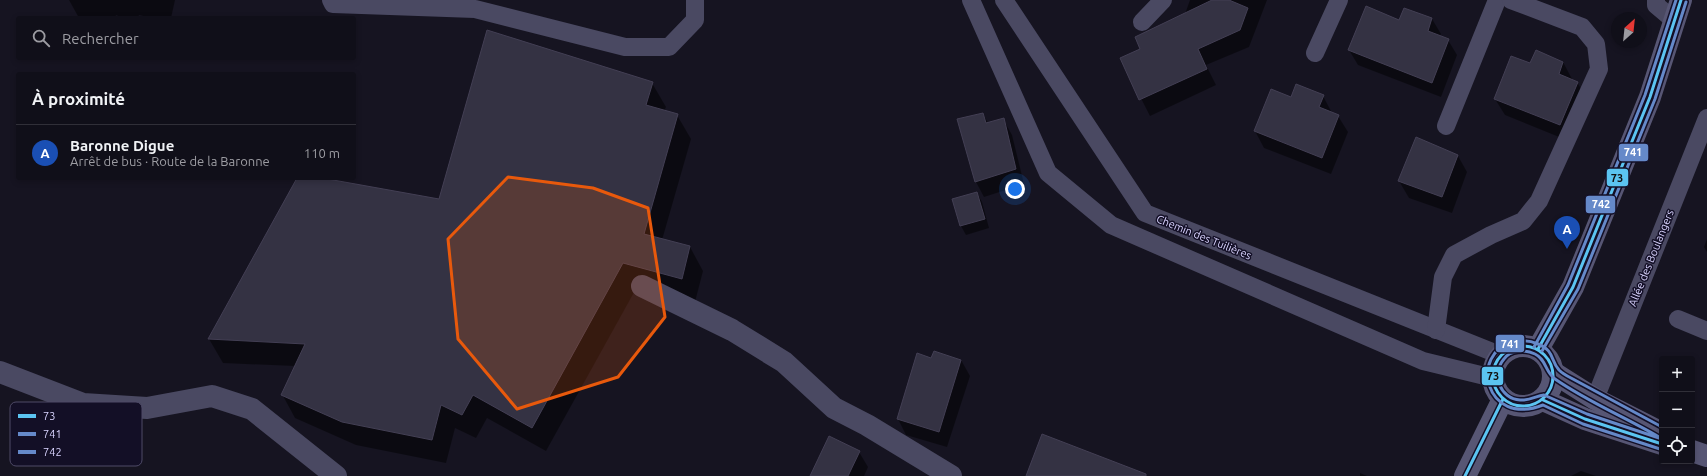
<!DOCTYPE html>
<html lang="fr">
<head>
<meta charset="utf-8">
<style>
	:root { --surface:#100f19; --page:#191822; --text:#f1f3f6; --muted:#9c9ca2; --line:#302f38; --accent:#1a73e8 }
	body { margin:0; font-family:Ubuntu,sans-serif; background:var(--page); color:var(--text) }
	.controls { position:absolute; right:12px; bottom:12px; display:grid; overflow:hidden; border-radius:4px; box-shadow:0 2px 6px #0003 }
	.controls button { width:36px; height:36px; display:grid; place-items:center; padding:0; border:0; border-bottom:1px solid var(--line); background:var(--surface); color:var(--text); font:20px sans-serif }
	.compass { position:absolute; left:1611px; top:12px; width:36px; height:36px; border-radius:50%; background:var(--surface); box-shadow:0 2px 6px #0003; rotate:27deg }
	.you { position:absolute; left:1015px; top:189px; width:14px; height:14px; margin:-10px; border:3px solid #fff; border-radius:50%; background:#1a73e8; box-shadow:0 0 0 6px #1a73e833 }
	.badge { display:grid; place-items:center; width:26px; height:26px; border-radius:50%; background:var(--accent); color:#fff; font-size:13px; font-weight:700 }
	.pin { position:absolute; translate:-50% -33px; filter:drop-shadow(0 1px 2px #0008) }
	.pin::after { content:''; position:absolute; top:21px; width:14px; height:12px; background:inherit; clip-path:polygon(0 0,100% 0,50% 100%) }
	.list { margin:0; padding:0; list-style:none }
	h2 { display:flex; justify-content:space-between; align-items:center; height:52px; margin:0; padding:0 16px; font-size:17px }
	h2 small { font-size:13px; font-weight:400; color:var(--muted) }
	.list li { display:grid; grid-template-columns:26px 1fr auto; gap:12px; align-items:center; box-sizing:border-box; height:56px; padding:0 16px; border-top:1px solid var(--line) }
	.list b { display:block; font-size:15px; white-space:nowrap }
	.list p { margin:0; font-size:13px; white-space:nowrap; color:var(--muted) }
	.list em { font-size:13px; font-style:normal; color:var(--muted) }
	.icon { flex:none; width:22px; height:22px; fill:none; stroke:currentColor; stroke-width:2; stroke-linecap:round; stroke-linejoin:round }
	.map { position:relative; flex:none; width:1707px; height:476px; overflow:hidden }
	.search { position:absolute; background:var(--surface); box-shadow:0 2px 6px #0003; left:16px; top:16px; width:340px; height:44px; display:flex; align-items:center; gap:10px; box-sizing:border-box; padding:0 14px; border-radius:4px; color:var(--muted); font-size:15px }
	.panel { position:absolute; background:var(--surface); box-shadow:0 2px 6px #0003; left:16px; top:72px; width:340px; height:108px; border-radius:4px }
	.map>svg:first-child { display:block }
	.shadow { fill:#0007 }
	.building { fill:#343243; stroke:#433f54 }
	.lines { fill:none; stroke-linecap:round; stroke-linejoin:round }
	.lane { stroke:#4a4962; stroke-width:18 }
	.street { stroke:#4a4962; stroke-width:22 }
	.secondary { stroke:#575674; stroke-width:22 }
	.bus-1-casing { stroke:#130f26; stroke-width:6 }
	.bus-2-casing { stroke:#130f26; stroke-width:6 }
	.bus-3-casing { stroke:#130f26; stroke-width:6 }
	.bus-1 { stroke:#5bc4f1; stroke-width:3 }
	.bus-2 { stroke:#6589c9; stroke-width:3 }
	.bus-3 { stroke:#6589c9; stroke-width:3 }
	.marked { fill:#e8590c; fill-opacity:0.2; stroke:#e8590c; stroke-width:3; stroke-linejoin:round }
	.labels { text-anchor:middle; stroke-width:3; stroke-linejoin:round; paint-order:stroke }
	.street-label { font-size:11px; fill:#d9d4ff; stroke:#130f26 }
	.key { fill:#130f26; stroke:#4e4a67; stroke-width:1 }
	.key-label { font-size:11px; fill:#d9d4ff }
	.line-badge { stroke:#130f26; stroke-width:1.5 }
	.badge-label { font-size:11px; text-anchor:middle; font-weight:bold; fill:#fff }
	.pale-badge-label { font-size:11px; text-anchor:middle; font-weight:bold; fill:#111 }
</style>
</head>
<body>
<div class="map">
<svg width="1707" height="476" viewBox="0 0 1707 476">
	<rect width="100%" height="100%" fill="#161421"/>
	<g class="shadow">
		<polygon points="69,0 175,0 171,18 152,18 139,15 138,18 119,18 117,15 112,18 79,18"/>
		<polygon points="1190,0 1267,0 1249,47 1206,65 1216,85 1150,116 1121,59 1141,50 1185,14"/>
		<polygon points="1404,9 1432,19 1441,34 1440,36 1448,40 1457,55 1441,97 1358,65 1349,50 1400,21"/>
		<polygon points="1563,62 1572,79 1572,80 1577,82 1587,99 1569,141 1505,115 1495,99"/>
		<polygon points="652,83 666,107 664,111 677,115 691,139 662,240 690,247 703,271 695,302 637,287 546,451 487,418 476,438 455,428 446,463 356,445 295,418 282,394 295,366 223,363 209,339 298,178 317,178 440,200"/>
		<polygon points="1323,96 1332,113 1338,116 1348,132 1331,174 1264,148 1255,131 1291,98"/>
		<polygon points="983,114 988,123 1003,119 1012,135 1024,184 984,197 976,182 958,120"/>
		<polygon points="1416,139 1458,156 1467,172 1452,213 1409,198 1399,181"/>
		<polygon points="977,193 982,202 989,228 966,235 961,226 953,200"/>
		<polygon points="1707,239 1707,252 1704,247"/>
		<polygon points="918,355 932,359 961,360 970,376 947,447 906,435 898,419"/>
		<polygon points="859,452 868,467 864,476 811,476"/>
		<polygon points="1581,471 1596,476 1571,476"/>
		<polygon points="1360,473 1367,476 1360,476"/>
	</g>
	<g class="building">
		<polygon points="1212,0 1229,0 1248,8 1240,30 1198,49 1207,69 1139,100 1120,58 1140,49 1135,37"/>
		<polygon points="1366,6 1399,20 1404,8 1432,18 1428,31 1449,39 1432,83 1348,50"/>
		<polygon points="487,30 653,82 646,105 678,114 644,234 690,246 682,279 623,263 532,428 473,395 462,415 441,405 432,440 342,422 281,395 305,344 208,339 297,178 322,178 439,199"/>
		<polygon points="1536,50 1563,62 1559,74 1578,82 1560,125 1494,99 1511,56 1530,63"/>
		<polygon points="1296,84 1324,95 1319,107 1339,115 1322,158 1254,131 1271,89 1291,97"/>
		<polygon points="983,113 986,123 1004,118 1016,169 975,182 957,119"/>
		<polygon points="1416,137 1458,155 1442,197 1398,181"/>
		<polygon points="977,192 985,219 960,226 952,199"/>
		<polygon points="934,351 961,360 939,432 897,419 917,353 931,358"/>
		<polygon points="1042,434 1146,474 1146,476 1026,476"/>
		<polygon points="829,436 860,451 848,476 810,476"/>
	</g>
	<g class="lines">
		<g class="lane">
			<polyline points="331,0 333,4 475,9 625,47 669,47 695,20 695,0"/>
			<polyline points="971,0 1048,173 1111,225 1423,361 1493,378"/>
			<polyline points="1004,0 1145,213 1500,355"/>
			<polyline points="1656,0 1656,5 1675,21"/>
			<polyline points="1142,22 1163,0"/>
			<polyline points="1315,53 1339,0"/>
			<polyline points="1446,126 1497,0"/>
			<polyline points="1678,319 1707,331"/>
			<polyline points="1436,330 1443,277 1454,255 1491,235 1523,221 1539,201 1599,69 1596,44 1582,27 1511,0"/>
			<polyline points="1595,399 1707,118"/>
		</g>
		<g class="street">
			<polyline points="642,286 732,330 784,362 834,408 867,425 951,476"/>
			<polyline points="0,372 83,404 147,408 212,396 252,409 336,476"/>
		</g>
		<g class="secondary">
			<circle cx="1523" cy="376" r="30"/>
			<polyline points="1538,349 1573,287 1650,97 1681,0"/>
			<polyline points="1554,373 1595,399 1662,433"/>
			<polyline points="1543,400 1585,419 1662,444"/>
			<polyline points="1692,451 1707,456"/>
			<polyline points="1465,476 1503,399"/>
		</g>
		<defs>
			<g id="bus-1">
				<circle cx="1523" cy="376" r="30"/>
				<polyline points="1538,349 1573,287 1650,97 1681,0"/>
				<polyline points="1543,400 1585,419 1662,444"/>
				<polyline points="1465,476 1503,399"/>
			</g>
			<g id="bus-2">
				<polyline points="1542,351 1578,289 1655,99 1686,2"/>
				<path d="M1660 449 1583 424 1543 405C1485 428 1468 352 1514 342 1522 340 1531 341 1538 344 1555 351 1550 360 1559 370 1562 373 1567 376 1571 378L1662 427"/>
			</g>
			<g id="bus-3">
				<polyline points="1534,347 1568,285 1645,95 1676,0"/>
				<path d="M1659 437C1625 417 1588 402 1555 379 1545 372 1546 359 1535 354 1525 349 1510 350 1504 359 1491 374 1500 399 1520 400 1529 401 1536 396 1544 395L1587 414 1662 439"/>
			</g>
		</defs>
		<use href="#bus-1" class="bus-1-casing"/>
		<use href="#bus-2" class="bus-2-casing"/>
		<use href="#bus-3" class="bus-3-casing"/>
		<use href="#bus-1" class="bus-1"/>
		<use href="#bus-2" class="bus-2"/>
		<use href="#bus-3" class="bus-3"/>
	</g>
	<path class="marked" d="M508 177 593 188 648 208 665 317 618 377 517 409 458 339 448 239Z"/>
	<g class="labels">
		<g class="street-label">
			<text transform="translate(1204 237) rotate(22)" y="4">Chemin des Tuilières</text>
			<text transform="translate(1651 258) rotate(-68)" y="4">Allée des Boulangers</text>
		</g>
	</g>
	<rect x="10" y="402" width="132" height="64" rx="6" class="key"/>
	<rect x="18" y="414" width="18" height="4" fill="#5bc4f1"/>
	<rect x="18" y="432" width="18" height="4" fill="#6589c9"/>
	<rect x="18" y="450" width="18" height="4" fill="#6589c9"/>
	<g class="key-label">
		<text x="43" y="420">73</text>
		<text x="43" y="438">741</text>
		<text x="43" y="456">742</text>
	</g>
	<g class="line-badge">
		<rect x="1618" y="143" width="31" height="19" rx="4" fill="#6589c9"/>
		<rect x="1606" y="168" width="23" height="19" rx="4" fill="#5bc4f1"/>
		<rect x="1585" y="195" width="31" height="19" rx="4" fill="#6589c9"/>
		<rect x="1495" y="334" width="30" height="19" rx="4" fill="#6589c9"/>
		<rect x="1481" y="366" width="23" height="20" rx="4" fill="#5bc4f1"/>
	</g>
	<g class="badge-label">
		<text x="1633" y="156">741</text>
		<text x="1601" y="208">742</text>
		<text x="1510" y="348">741</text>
	</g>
	<g class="pale-badge-label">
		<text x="1617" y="182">73</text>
		<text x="1493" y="380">73</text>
	</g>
</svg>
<div class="controls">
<button>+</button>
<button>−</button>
<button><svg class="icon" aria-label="locate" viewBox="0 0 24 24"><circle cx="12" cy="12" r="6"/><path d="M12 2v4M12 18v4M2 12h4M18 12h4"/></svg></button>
</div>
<svg class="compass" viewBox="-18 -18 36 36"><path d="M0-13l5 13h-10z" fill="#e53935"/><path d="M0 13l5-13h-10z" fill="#9c9ca2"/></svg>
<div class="you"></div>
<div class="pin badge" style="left:1567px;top:249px;background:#1a4fb4">A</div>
<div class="search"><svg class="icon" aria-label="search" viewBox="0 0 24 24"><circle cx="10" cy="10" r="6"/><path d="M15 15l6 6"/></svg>Rechercher</div>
<section class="panel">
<h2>À proximité<small></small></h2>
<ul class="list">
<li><span class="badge" style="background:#1a4fb4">A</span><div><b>Baronne Digue</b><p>Arrêt de bus · Route de la Baronne</p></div><em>110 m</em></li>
</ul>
</section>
</div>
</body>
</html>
